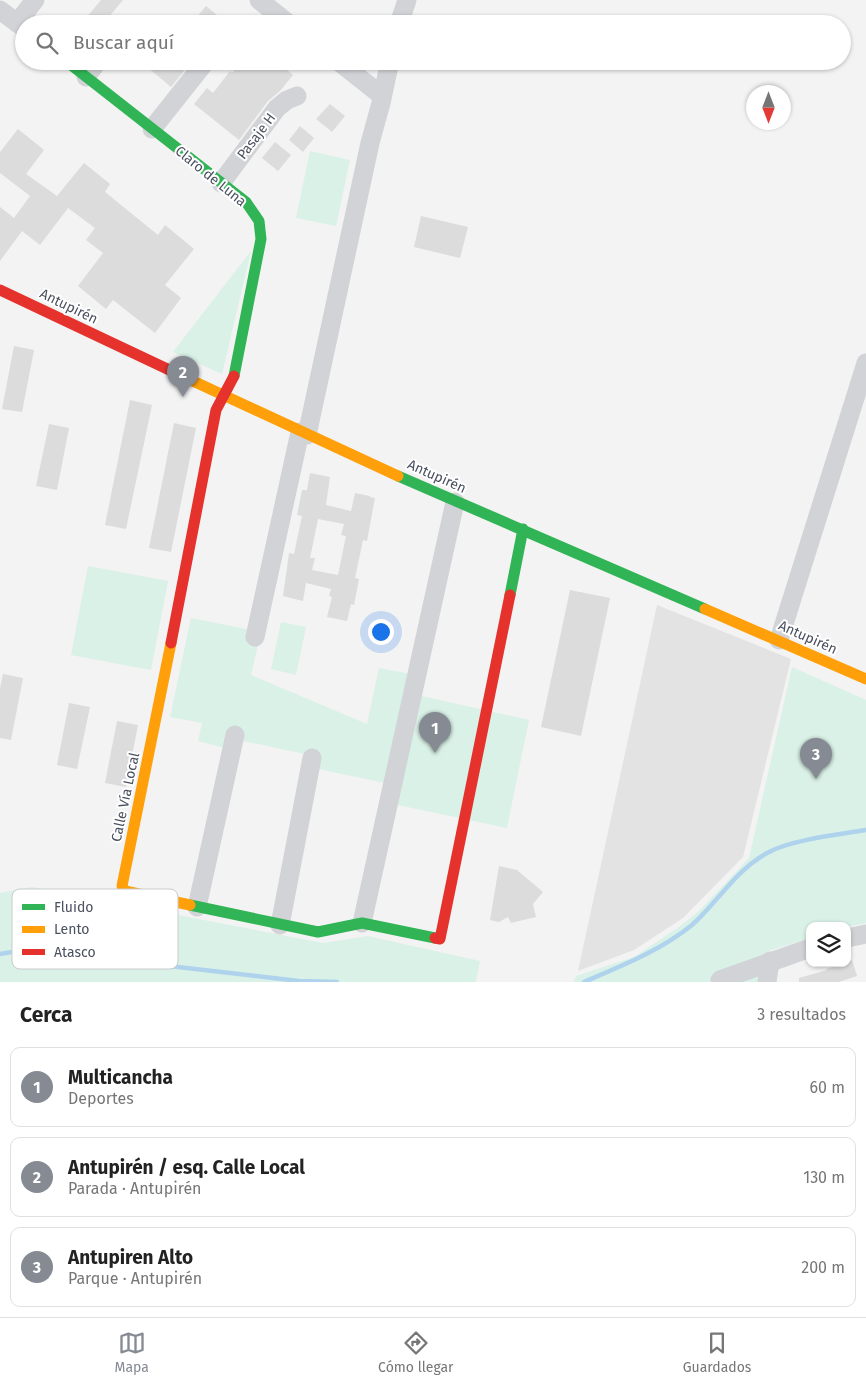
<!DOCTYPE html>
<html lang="es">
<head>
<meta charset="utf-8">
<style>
	:root { --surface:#fff; --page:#f6f6f6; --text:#222; --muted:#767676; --line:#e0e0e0; --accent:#858a93 }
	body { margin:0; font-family:"Fira Sans",sans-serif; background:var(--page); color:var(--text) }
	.controls { position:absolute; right:15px; bottom:15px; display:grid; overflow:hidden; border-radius:10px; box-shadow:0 1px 4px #0004 }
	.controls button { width:45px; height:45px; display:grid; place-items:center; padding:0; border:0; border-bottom:1px solid var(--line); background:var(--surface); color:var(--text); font:25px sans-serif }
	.compass { position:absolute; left:746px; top:85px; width:45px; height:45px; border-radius:50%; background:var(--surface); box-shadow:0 1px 4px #0004; rotate:180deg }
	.you { position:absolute; left:380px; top:631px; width:18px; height:18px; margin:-12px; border:4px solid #fff; border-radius:50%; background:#1a73e8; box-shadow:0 0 0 8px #1a73e833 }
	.badge { display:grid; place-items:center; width:32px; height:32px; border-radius:50%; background:var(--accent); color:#fff; font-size:16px; font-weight:700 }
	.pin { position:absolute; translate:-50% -41px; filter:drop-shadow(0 1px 2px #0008) }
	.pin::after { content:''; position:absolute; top:26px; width:18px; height:15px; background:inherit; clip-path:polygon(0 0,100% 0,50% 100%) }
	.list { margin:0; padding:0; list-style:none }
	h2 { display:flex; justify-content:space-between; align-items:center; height:65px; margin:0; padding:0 20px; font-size:21px }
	h2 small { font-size:16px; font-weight:400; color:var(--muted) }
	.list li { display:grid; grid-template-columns:32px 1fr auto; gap:15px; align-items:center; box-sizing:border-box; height:80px; margin:0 10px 10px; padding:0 10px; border:1px solid var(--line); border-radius:10px }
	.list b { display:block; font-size:19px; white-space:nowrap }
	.list p { margin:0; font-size:16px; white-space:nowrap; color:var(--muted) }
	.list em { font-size:16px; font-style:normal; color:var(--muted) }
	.icon { flex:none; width:28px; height:28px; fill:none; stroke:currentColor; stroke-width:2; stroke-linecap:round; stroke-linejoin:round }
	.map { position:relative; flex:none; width:866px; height:982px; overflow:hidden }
	.search { position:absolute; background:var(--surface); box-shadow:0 1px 4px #0004; left:15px; right:15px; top:15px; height:55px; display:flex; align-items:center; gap:12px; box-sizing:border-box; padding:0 18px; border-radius:28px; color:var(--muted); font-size:19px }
	.sheet { height:335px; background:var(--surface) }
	nav { display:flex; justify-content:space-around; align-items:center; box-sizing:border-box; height:70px; border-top:1px solid var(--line); background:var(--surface); font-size:14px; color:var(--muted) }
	nav a { display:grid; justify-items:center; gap:2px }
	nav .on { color:var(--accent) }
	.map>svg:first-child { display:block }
	.education { fill:#e4e3e3 }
	.green { fill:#d9f1e7 }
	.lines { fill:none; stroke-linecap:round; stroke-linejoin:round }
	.stream { stroke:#afd3ed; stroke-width:4.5 }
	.building { fill:#dcdcdd; fill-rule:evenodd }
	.street { stroke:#d1d3d6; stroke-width:19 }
	.fast { stroke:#30b455; stroke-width:11 }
	.slow { stroke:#ff9f0a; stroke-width:11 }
	.jam { stroke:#e5322d; stroke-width:11 }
	.labels { text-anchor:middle; stroke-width:4; stroke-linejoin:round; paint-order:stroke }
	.street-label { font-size:14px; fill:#4a515f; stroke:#fff }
	.key { fill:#fff; stroke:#c9cbcf; stroke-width:1 }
	.key-label { font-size:14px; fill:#4a515f }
</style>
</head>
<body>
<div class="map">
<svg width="866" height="982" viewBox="0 0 866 982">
	<rect width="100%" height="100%" fill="#f3f3f3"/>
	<polygon class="education" points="657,605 791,659 743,857 683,918 634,950 578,971"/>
	<g class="green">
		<polygon points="310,151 350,160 336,226 296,218"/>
		<polygon points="251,251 222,374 173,352"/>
		<polygon points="88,566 168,581 151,670 71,655"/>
		<polygon points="191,618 261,632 251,675 367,724 379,668 411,674 408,693 529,720 507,828 393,804 395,785 318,769 319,757 229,738 225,748 198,741 202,723 170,717"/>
		<polygon points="281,622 306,627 296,675 271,669"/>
		<polygon points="792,667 866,700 866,923 847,927 847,926 810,926 810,938 765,952 760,982 574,982 576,976 634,957 679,927 699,911 749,858"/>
		<polygon points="32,887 323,943 368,936 480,961 476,982 0,982 0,893"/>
	</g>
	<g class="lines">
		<g class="stream">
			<polyline points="0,954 18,951 39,951 299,981 337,982"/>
			<path d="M584 982C621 966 660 951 692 925 719 901 736 869 769 852 795 839 837 835 866 830"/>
		</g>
	</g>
	<g class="building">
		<polygon points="101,0 123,0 103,24 81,24"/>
		<polygon points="206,6 228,24 191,24"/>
		<polygon points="140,61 172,61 184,71 171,87"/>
		<polygon points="242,61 277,61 293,75 280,91 268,101 239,140 194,104 207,88 213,93 230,71 232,73"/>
		<polygon points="330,104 345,116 332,132 316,119"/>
		<polygon points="300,126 314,138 303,152 289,140"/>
		<polygon points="18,129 44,150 26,174 57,196 84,163 110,184 105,192 158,235 165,225 194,249 165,285 181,298 155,333 113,300 106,309 78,286 103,253 86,240 95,228 68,208 40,245 22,231 0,261 0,207 14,218 30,196 0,173 0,152"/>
		<polygon points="275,142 291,155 278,171 262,158"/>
		<polygon points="421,216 468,227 460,258 414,247"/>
		<polygon points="14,346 34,350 22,412 2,409"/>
		<polygon points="130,400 152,405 126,529 105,525"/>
		<polygon points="174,423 196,428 171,552 149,548"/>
		<polygon points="49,424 69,428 57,490 36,486"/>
		<path d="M310 473 330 477 326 505 351 511 355 493 370 496V497L375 498 367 541 363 540 355 578 359 579 354 605 351 604 347 621 327 617 332 597 329 596 331 589 306 583 303 601 283 596 289 553 294 554 302 516 297 515 302 490H307ZM318 519 344 524 341 535 346 536 338 575 312 570 315 558H310Z"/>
		<polygon points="570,590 610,598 581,736 541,727"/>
		<polygon points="3,674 23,678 11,740 0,738 0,688"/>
		<polygon points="69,703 90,707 77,769 57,765"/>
		<polygon points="117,721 138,725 126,787 105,783"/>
		<polygon points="499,866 517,870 543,892 533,904 536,917 511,923 508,917 499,922 490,920"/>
		<polygon points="852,960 857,976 839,982 799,982 799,978 827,970 826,969 847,963 847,962"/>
	</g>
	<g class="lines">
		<g class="street">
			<polyline points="259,0 289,24"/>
			<polyline points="0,10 24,28"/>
			<polyline points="17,23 35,0"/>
			<polyline points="399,24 407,0"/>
			<polyline points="338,61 381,95"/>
			<polyline points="86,77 98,61"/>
			<polyline points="152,129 206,61"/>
			<polyline points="221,183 277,108 287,100 297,96"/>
			<polyline points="307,435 370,143 381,103 390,61"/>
			<polyline points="255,637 300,432"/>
			<polyline points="779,640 866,363"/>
			<polyline points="197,907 235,735"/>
			<polyline points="362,923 455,502"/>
			<polyline points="280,925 312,758"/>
			<polyline points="847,938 866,934"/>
			<polyline points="720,980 810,948"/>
			<polyline points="767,982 770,961"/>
		</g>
		<g class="fast">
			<polyline points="66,61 246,202 259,221 261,239 234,376"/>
			<polyline points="398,476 705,609"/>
			<polyline points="510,595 523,529"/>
			<polyline points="190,905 318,932 362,923 435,938"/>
		</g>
		<g class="slow">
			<polyline points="180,375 398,476"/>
			<polyline points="705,609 866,679"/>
			<polyline points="171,643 122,886 125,891 190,905"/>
		</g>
		<g class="jam">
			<polyline points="0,290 180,375"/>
			<polyline points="171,643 216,410 234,376"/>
			<polyline points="435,938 440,939 510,595"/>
		</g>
	</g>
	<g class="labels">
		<g class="street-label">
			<text transform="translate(256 136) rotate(-53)" y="5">Pasaje H</text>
			<text transform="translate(211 176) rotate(39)" y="5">Claro de Luna</text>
			<text transform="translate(69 306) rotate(26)" y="5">Antupirén</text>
			<text transform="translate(437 476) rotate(24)" y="5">Antupirén</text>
			<text transform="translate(808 637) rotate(24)" y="5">Antupirén</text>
			<text transform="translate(125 797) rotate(-78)" y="5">Calle Vía Local</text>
		</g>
	</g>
	<rect x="12" y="889" width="166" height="80" rx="8" class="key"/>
	<rect x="22" y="904" width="23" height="6" fill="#30b455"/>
	<rect x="22" y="926" width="23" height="7" fill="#ff9f0a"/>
	<rect x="22" y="949" width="23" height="6" fill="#e5322d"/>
	<g class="key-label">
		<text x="54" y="912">Fluido</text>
		<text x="54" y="934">Lento</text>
		<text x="54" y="957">Atasco</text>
	</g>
</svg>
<div class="controls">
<button><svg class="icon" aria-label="layers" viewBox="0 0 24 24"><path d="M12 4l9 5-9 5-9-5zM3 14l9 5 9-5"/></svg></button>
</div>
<svg class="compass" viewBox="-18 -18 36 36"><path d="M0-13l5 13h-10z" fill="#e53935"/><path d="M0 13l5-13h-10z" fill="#767676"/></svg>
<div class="you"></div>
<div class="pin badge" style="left:435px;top:753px">1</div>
<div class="pin badge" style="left:183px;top:397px">2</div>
<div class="pin badge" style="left:816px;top:779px">3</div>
<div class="search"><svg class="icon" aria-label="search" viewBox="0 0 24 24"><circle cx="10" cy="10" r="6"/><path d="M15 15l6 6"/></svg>Buscar aquí</div>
</div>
<section class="sheet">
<h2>Cerca<small>3 resultados</small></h2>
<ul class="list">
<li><span class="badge">1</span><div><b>Multicancha</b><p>Deportes</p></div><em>60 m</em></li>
<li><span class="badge">2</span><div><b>Antupirén / esq. Calle Local</b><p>Parada · Antupirén</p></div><em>130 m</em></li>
<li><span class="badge">3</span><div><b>Antupiren Alto</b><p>Parque · Antupirén</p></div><em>200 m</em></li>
</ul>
</section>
<nav>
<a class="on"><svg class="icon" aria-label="map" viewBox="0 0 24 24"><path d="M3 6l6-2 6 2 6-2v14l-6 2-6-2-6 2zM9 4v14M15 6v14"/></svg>Mapa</a>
<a><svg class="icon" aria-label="directions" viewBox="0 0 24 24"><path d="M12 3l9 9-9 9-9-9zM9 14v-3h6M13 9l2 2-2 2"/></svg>Cómo llegar</a>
<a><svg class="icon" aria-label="saved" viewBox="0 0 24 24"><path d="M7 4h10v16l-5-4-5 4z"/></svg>Guardados</a>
</nav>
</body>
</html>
